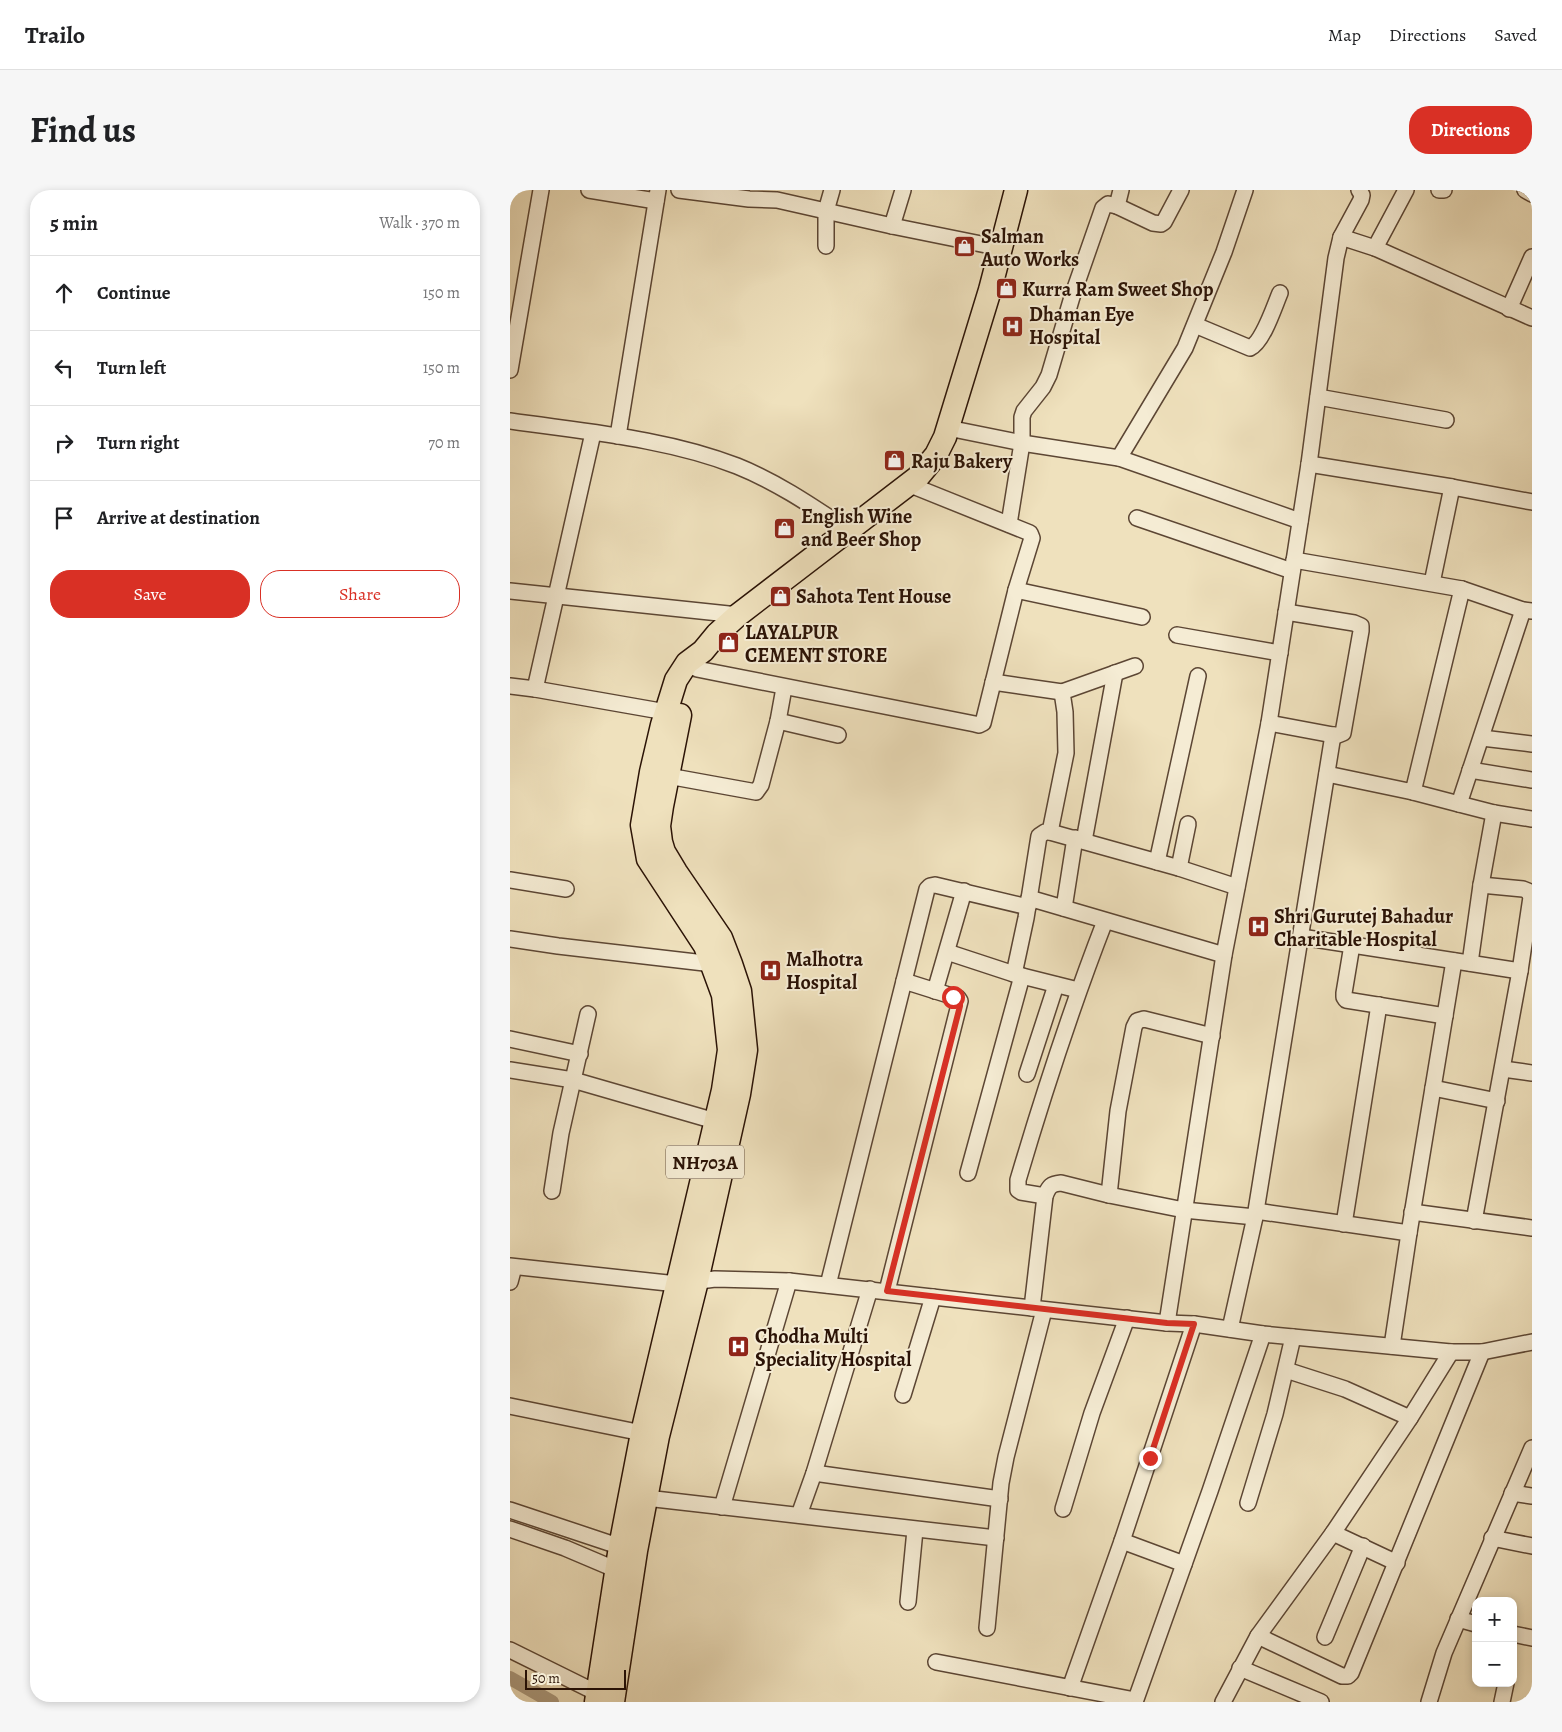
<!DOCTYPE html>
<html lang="en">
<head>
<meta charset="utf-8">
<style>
	:root { --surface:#fff; --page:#f6f6f6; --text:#202124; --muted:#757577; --line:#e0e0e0; --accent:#d93025 }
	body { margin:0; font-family:Alegreya,serif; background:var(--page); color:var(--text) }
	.controls { position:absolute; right:15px; bottom:15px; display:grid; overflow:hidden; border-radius:10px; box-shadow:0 2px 8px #0003 }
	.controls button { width:45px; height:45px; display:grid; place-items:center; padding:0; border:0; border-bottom:1px solid var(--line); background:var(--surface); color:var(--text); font:25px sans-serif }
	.scale { position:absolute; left:15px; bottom:12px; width:101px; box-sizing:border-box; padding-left:5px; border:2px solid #2b1306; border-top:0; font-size:14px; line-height:18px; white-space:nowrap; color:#2b1306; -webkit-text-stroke:4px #f5ecd4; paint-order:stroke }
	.stop { position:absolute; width:15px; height:15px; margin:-11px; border:4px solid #d93025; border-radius:50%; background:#fff }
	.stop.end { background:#d93025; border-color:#fff; box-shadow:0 1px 5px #0008 }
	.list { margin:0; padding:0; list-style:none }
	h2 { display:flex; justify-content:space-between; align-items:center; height:65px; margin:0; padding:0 20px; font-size:21px }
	h2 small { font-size:16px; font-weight:400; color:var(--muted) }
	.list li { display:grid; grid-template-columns:32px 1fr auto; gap:15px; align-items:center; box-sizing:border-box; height:75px; padding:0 20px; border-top:1px solid var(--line) }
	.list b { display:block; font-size:19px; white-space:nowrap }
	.list em { font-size:16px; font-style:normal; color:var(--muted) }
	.actions { display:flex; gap:10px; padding:15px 20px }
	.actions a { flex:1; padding:11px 0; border:1px solid var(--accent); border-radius:20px; text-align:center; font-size:18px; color:var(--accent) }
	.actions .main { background:var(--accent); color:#fff }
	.icon { flex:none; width:28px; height:28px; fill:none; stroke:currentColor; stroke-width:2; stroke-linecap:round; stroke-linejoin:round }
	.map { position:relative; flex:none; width:1022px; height:1512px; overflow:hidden; border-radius:20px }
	header { display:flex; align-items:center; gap:30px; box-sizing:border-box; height:70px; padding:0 25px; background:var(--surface); border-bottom:1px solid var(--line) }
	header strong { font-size:24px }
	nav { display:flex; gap:28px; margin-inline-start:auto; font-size:18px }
	.intro { display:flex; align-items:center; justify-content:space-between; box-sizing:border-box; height:120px; padding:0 30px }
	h1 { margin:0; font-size:35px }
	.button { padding:12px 22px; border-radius:20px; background:var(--accent); color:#fff; font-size:18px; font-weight:700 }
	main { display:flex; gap:30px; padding:0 30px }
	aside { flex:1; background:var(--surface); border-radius:20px; box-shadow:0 2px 8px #0003 }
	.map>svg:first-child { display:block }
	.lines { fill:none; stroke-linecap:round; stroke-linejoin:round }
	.canal { stroke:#ac9b7f; stroke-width:14 }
	.minor-casing { stroke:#5c4634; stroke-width:18 }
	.highway-casing { stroke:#2b1306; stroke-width:25 }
	.minor { stroke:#f5ecd4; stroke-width:15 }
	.highway { stroke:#efe1bd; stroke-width:22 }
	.route { stroke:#d93025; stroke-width:6 }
	.labels { text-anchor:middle; stroke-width:4; stroke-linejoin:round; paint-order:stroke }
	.shield { fill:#f5ecd4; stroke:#685444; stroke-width:1 }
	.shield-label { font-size:19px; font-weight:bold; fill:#2b1306 }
	.poi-label { font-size:20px; font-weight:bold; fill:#2b1306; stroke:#f5ecd4; text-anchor:start }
</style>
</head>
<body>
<header>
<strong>Trailo</strong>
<nav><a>Map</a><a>Directions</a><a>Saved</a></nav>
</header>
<div class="intro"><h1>Find us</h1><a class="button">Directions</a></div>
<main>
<aside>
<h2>5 min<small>Walk · 370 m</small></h2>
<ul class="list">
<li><svg class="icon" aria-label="ahead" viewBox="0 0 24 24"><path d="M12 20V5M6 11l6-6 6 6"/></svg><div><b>Continue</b></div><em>150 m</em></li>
<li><svg class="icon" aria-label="left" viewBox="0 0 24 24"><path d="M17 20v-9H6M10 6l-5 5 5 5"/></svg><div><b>Turn left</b></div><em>150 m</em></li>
<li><svg class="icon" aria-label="right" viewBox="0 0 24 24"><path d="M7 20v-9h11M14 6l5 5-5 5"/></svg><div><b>Turn right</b></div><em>70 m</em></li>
<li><svg class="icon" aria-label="arrive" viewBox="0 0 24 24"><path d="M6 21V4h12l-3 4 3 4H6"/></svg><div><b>Arrive at destination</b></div></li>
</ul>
<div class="actions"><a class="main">Save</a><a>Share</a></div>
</aside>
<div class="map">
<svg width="1022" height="1512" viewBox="0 0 1022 1512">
	<rect width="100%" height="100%" fill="#efe1bd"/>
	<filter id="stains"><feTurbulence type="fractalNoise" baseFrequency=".004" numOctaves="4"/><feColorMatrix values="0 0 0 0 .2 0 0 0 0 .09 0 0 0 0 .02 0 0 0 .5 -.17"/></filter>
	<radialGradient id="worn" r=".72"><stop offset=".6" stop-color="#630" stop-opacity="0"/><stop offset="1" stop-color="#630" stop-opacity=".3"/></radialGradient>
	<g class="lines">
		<polyline class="canal" points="0,1488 42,1512"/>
		<defs>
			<g id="minor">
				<polyline points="79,0 146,11"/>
				<polyline points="169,0 239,9 267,10 382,36 491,58"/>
				<polyline points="929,0 934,0"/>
				<polyline points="1015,0 1022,4"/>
				<polyline points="607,16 643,33 651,34 654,32 671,0"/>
				<polyline points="382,36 393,0"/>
				<polyline points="831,47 865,58 1022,128"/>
				<polyline points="316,56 316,21 322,0"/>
				<polyline points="865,58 896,0"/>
				<polyline points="999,119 1022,67"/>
				<path d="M685 135 740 158C753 152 764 117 770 103"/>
				<polyline points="0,180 31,0"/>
				<polyline points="808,207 936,230"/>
				<path d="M0 231C76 242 155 248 227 276 267 292 302 316 338 340"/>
				<polyline points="438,238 512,253 609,268 790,331"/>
				<polyline points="108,246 148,0"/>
				<polyline points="609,268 675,158 714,62 735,0"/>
				<polyline points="799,274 942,297 1022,312"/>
				<polyline points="627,328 782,381"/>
				<polyline points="499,334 512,253 512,227 514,221 533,197 539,185 562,107 593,18 598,14 607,16 611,0"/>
				<polyline points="784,370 952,399 1013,420 1022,421"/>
				<polyline points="922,393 942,297"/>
				<polyline points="506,400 632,427"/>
				<polyline points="0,401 228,425"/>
				<polyline points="1013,420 949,614 984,623 1022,629"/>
				<polyline points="667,445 770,463"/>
				<polyline points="187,479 465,534 469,535 473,533 506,400 522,348 520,343 398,294"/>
				<polyline points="483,492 552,502"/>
				<polyline points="0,496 25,499 156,522"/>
				<polyline points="25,499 83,243"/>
				<polyline points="268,531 328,545"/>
				<polyline points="759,533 823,545 828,545 833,543 851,441 851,436 844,433 776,422"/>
				<polyline points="972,548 1022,554"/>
				<polyline points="960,580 1022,590"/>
				<polyline points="817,584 903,602 952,399"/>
				<polyline points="158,586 246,602 251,595 268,531 274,498"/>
				<polyline points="903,602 949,614"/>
				<polyline points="540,642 669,678 727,697"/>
				<polyline points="574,651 605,483"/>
				<polyline points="647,672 688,486"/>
				<polyline points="669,678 678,634"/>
				<polyline points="0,690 56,699"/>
				<polyline points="519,708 714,765"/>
				<polyline points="554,718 565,648"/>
				<polyline points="791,747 1010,781"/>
				<polyline points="0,749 48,756 203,774"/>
				<polyline points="842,755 834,803 834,807 836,810 935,826"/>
				<polyline points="437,762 504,784 568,800"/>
				<polyline points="960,773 971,695 984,623"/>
				<polyline points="504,784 516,728 529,646 535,642 540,642 556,563 555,522 552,502 625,476"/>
				<polyline points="425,801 454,701"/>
				<polyline points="0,849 70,864"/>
				<polyline points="993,879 1022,883"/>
				<polyline points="0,880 63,890 205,931"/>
				<polyline points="517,884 546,795"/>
				<polyline points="923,898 987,911"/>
				<polyline points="458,983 512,786"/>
				<polyline points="42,1001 51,943 78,824"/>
				<polyline points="599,1005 608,921 624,837 627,831 634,829 702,846"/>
				<path d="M535 1006 511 1002 508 1000V990C534 902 562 816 595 731"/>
				<polyline points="746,1021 899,1043"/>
				<polyline points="902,1022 1022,1038"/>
				<polyline points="964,1031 1010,781 1021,707 1018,701 1013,699 971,695"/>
				<polyline points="834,1034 869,815"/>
				<polyline points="0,1076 167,1094 205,1089 279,1091 657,1133 684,1134 753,1144 941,1162 972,1162 1022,1152"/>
				<polyline points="0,1092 4,1077"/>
				<polyline points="318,1095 417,699 420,696 425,695 518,717"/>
				<polyline points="377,1101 450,811 448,808 394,791"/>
				<path d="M522 1118 535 1006C539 996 541 994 551 993L599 1005 674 1020 745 1027"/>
				<polyline points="657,1133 714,765 759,533 799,274 826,68 831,47 851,10 852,5 849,0"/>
				<polyline points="720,1139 745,1027 823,545"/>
				<polyline points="882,1156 899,1043 944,771"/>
				<polyline points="776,1180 835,1199 900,1228"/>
				<polyline points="393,1205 423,1107"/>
				<polyline points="0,1216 132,1243"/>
				<polyline points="304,1283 490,1309"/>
				<polyline points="1002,1303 1022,1306"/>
				<polyline points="136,1308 486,1348"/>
				<polyline points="738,1313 765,1224 783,1147"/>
				<polyline points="212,1317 279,1091"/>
				<polyline points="553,1319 582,1223 617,1128"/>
				<polyline points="0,1320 117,1359"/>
				<polyline points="289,1325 304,1283 360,1099"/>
				<polyline points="0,1339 55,1358 114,1383"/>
				<polyline points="823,1343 887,1373"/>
				<polyline points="982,1348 1022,1356"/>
				<polyline points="612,1351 674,1374"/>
				<polyline points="398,1412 405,1340"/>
				<polyline points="948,1429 966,1434"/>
				<polyline points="477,1438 491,1293 496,1267 534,1120"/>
				<polyline points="1003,1444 1022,1448"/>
				<polyline points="748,1446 832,1486 838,1486 841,1483 972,1162"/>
				<polyline points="815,1447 853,1356"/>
				<polyline points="0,1460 87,1503"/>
				<polyline points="426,1472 625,1510"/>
				<polyline points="730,1478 811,1512"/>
				<polyline points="560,1498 612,1351 684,1134"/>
				<polyline points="625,1512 700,1301 753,1144"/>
				<polyline points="713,1512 748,1446 823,1343 900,1228 941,1162"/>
				<polyline points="919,1512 934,1463 1022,1258"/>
				<polyline points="992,1512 996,1493"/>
			</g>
			<g id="highway">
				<polyline points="86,1512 110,1357 132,1243 213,900 219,860 213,805 195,756 138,669 132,635 141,582 152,535 166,490 177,473 193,461 207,444 228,425 408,287 426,265 435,247 480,100 506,0"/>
				<polyline points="103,1512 126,1361 148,1246 187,1091 229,904 236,860 230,801 221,774 211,748 166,682 154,662 151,652 149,636 152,616 170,525"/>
			</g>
		</defs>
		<use href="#minor" class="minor-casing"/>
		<use href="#highway" class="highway-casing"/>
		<use href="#minor" class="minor"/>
		<use href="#highway" class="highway"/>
	</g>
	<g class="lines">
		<polyline class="route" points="443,807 450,810 450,816 377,1101 657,1133 684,1134 640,1268"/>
	</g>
	<defs>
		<symbol id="shop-square" viewBox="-11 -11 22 22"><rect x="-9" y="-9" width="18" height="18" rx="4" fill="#8f2418" stroke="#f5ecd4"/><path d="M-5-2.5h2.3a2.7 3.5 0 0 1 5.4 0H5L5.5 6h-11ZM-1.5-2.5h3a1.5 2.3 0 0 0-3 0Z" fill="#fff"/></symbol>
		<symbol id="hospital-square" viewBox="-11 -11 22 22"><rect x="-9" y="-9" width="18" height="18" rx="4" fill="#8f2418" stroke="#f5ecd4"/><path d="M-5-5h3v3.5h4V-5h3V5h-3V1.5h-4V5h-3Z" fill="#fff"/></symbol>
	</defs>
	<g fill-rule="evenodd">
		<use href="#shop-square" x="442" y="44" width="25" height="25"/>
		<use href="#shop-square" x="484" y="86" width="25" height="25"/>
		<use href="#hospital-square" x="490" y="124" width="25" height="25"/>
		<use href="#shop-square" x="372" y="258" width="25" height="25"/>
		<use href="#shop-square" x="262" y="326" width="25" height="25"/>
		<use href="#shop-square" x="258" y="394" width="25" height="25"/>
		<use href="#shop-square" x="206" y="440" width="25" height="25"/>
		<use href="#hospital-square" x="736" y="724" width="25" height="25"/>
		<use href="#hospital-square" x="248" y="768" width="25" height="25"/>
		<use href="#hospital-square" x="216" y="1144" width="25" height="25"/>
	</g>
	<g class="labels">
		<rect class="shield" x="156" y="955.5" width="78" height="33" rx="4"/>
		<g class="shield-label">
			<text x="195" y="979">NH703A</text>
		</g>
		<g class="poi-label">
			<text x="471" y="53">Salman<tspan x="471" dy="23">Auto Works</tspan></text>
			<text x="512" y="106">Kurra Ram Sweet Shop</text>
			<text x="519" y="131">Dhaman Eye<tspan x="519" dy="23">Hospital</tspan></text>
			<text x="401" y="278">Raju Bakery</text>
			<text x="291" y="333">English Wine<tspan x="291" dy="23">and Beer Shop</tspan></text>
			<text x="286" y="413">Sahota Tent House</text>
			<text x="235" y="449">LAYALPUR<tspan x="235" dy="23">CEMENT STORE</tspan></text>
			<text x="764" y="733">Shri Gurutej Bahadur<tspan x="764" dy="23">Charitable Hospital</tspan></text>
			<text x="276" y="776">Malhotra<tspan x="276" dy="23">Hospital</tspan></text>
			<text x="245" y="1153">Chodha Multi<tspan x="245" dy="23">Speciality Hospital</tspan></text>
		</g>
	</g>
	<rect width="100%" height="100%" filter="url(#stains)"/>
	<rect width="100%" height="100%" fill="url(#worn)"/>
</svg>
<div class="controls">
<button>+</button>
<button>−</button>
</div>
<div class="scale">50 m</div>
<div class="stop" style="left:443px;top:807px"></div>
<div class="stop end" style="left:640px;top:1268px"></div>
</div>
</main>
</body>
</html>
